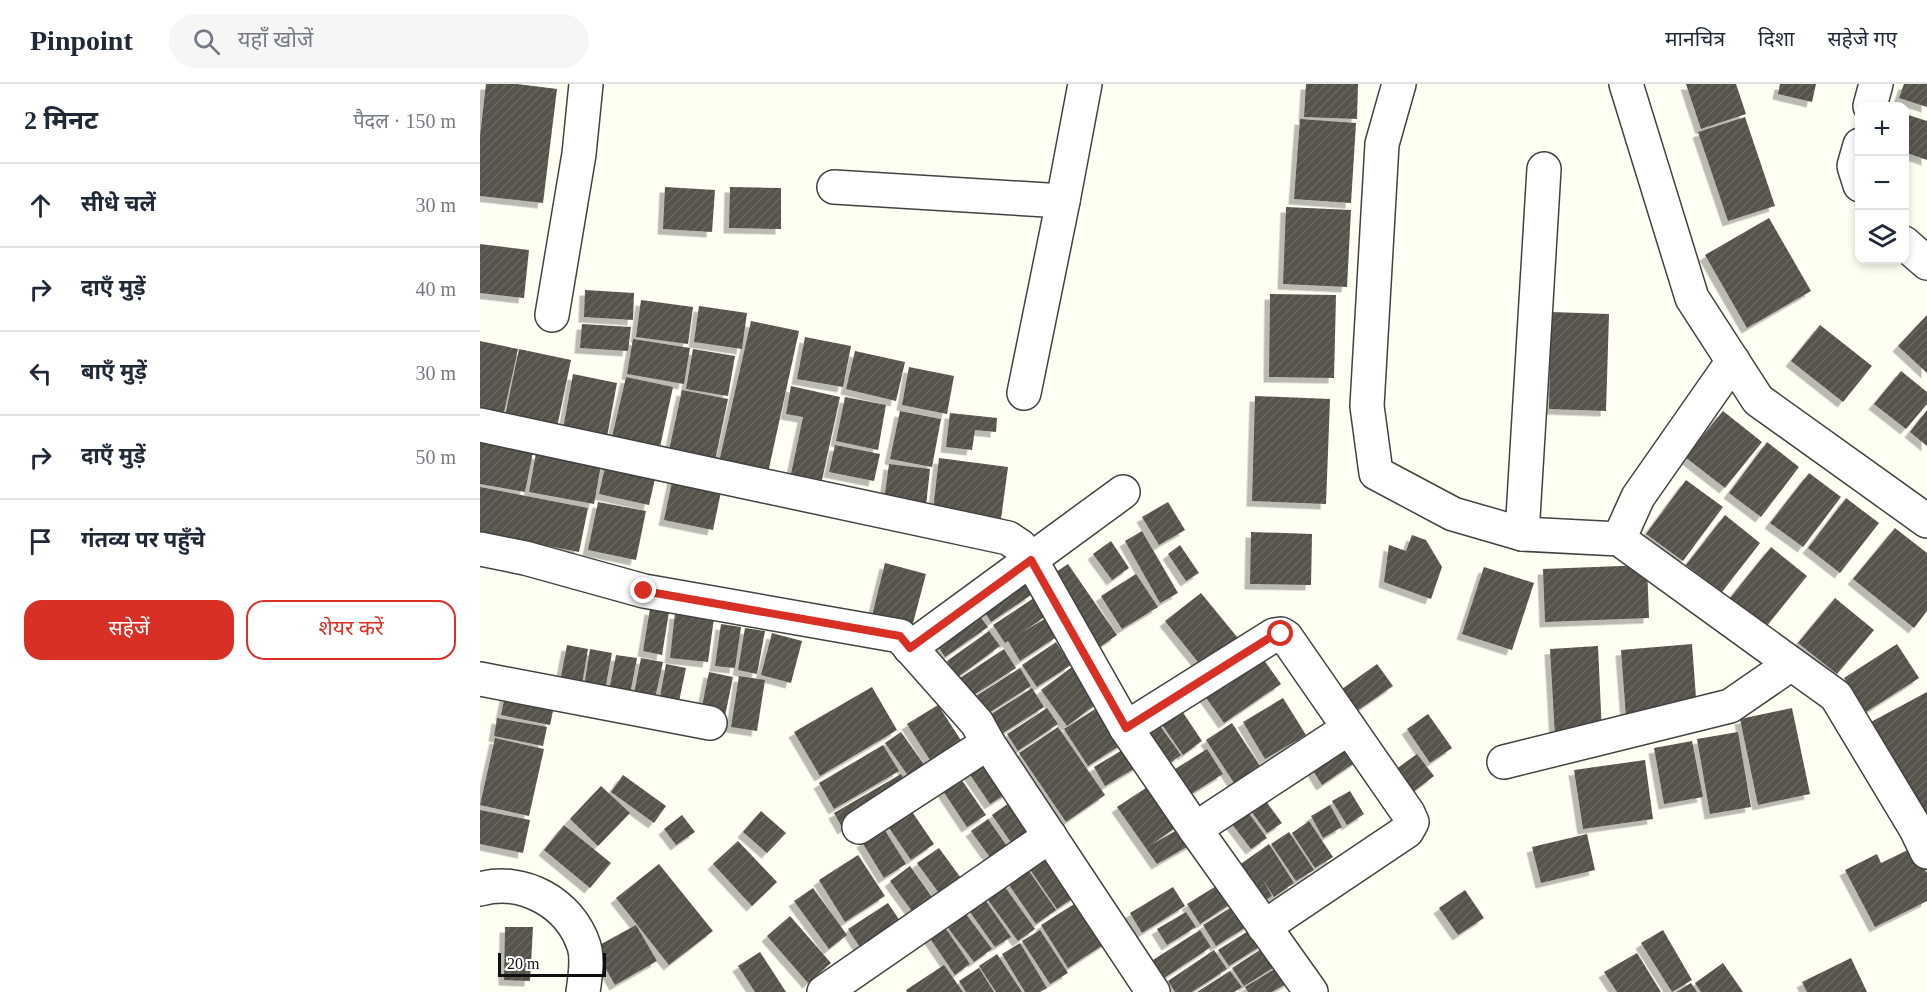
<!DOCTYPE html>
<html lang="hi">
<head>
<meta charset="utf-8">
<style>
	:root { --surface:#fff; --page:#f6f6f7; --text:#1f2937; --muted:#747a83; --line:#e0e1e3; --accent:#d93025 }
	body { margin:0; font-family:"Times New Roman","Noto Sans Devanagari",serif; background:var(--page); color:var(--text) }
	.controls { position:absolute; right:18px; top:18px; display:grid; overflow:hidden; border-radius:12px; box-shadow:0 3px 9px #0003 }
	.controls button { width:54px; height:54px; display:grid; place-items:center; padding:0; border:0; border-bottom:2px solid var(--line); background:var(--surface); color:var(--text); font:30px sans-serif }
	.scale { position:absolute; left:18px; bottom:15px; width:108px; box-sizing:border-box; padding-left:6px; border:3px solid #0f0f0f; border-top:0; font-size:16px; line-height:21px; white-space:nowrap; color:#0f0f0f; -webkit-text-stroke:4px #fff; paint-order:stroke }
	.stop { position:absolute; width:18px; height:18px; margin:-14px; border:4px solid #d93025; border-radius:50%; background:#fff }
	.stop.end { background:#d93025; border-color:#fff; box-shadow:0 2px 6px #0008 }
	.list { margin:0; padding:0; list-style:none }
	h2 { display:flex; justify-content:space-between; align-items:center; height:78px; margin:0; padding:0 24px; font-size:26px }
	h2 small { font-size:20px; font-weight:400; color:var(--muted) }
	.list li { display:grid; grid-template-columns:39px 1fr auto; gap:18px; align-items:center; box-sizing:border-box; height:84px; padding:0 24px; border-top:2px solid var(--line) }
	.list b { display:block; font-size:22px; white-space:nowrap }
	.list em { font-size:20px; font-style:normal; color:var(--muted) }
	.actions { display:flex; gap:12px; padding:18px 24px }
	.actions a { flex:1; padding:14px 0; border:2px solid var(--accent); border-radius:18px; text-align:center; font-size:21px; color:var(--accent) }
	.actions .main { background:var(--accent); color:#fff }
	.icon { flex:none; width:33px; height:33px; fill:none; stroke:currentColor; stroke-width:2; stroke-linecap:round; stroke-linejoin:round }
	.map { position:relative; flex:none; width:1447px; height:908px; overflow:hidden }
	header { display:flex; align-items:center; gap:36px; box-sizing:border-box; height:84px; padding:0 30px; background:var(--surface); border-bottom:2px solid var(--line) }
	header strong { font-size:28px }
	nav { display:flex; gap:33px; margin-inline-start:auto; font-size:21px }
	.search { width:420px; height:54px; background:var(--page); display:flex; align-items:center; gap:15px; box-sizing:border-box; padding:0 21px; border-radius:33px; color:var(--muted); font-size:22px }
	main { display:flex }
	aside { flex:1; background:var(--surface) }
	.map>svg:first-child { display:block }
	.building { fill:url(#building-hatch); filter:url(#shadow) }
	.lines { fill:none; stroke-linecap:round; stroke-linejoin:round }
	.minor-casing { stroke:#424242; stroke-width:36 }
	.minor { stroke:#fff; stroke-width:33 }
	.route { stroke:#d93025; stroke-width:8 }
</style>
</head>
<body>
<header>
<strong>Pinpoint</strong>
<div class="search"><svg class="icon" aria-label="search" viewBox="0 0 24 24"><circle cx="10" cy="10" r="6"/><path d="M15 15l6 6"/></svg>यहाँ खोजें</div>
<nav><a>मानचित्र</a><a>दिशा</a><a>सहेजे गए</a></nav>
</header>
<main>
<aside>
<h2>2 मिनट<small>पैदल · 150 m</small></h2>
<ul class="list">
<li><svg class="icon" aria-label="ahead" viewBox="0 0 24 24"><path d="M12 20V5M6 11l6-6 6 6"/></svg><div><b>सीधे चलें</b></div><em>30 m</em></li>
<li><svg class="icon" aria-label="right" viewBox="0 0 24 24"><path d="M7 20v-9h11M14 6l5 5-5 5"/></svg><div><b>दाएँ मुड़ें</b></div><em>40 m</em></li>
<li><svg class="icon" aria-label="left" viewBox="0 0 24 24"><path d="M17 20v-9H6M10 6l-5 5 5 5"/></svg><div><b>बाएँ मुड़ें</b></div><em>30 m</em></li>
<li><svg class="icon" aria-label="right" viewBox="0 0 24 24"><path d="M7 20v-9h11M14 6l5 5-5 5"/></svg><div><b>दाएँ मुड़ें</b></div><em>50 m</em></li>
<li><svg class="icon" aria-label="arrive" viewBox="0 0 24 24"><path d="M6 21V4h12l-3 4 3 4H6"/></svg><div><b>गंतव्य पर पहुँचे</b></div></li>
</ul>
<div class="actions"><a class="main">सहेजें</a><a>शेयर करें</a></div>
</aside>
<div class="map">
<svg width="1447" height="908" viewBox="0 0 1447 908">
	<defs>
		<pattern id="building-hatch" width="6" height="6" patternUnits="userSpaceOnUse" patternTransform="scale(1.5)"><rect width="6" height="6" fill="#57524c"/><path d="M-1 1l2-2M0 6l6-6M5 7l2-2" fill="none" stroke="#6a6661"/></pattern>
		<filter id="shadow"><feDropShadow dx="-5.5" dy="5.5" stdDeviation="0" flood-color="#0004"/></filter>
	</defs>
	<rect width="100%" height="100%" fill="#fefef2"/>
	<g class="building">
		<polygon points="6,0 37,0 77,5 63,119 0,112 0,52"/>
		<polygon points="826,0 878,0 877,35 824,33"/>
		<polygon points="1206,0 1256,0 1266,30 1221,45"/>
		<polygon points="1300,0 1336,0 1332,18 1298,10"/>
		<polygon points="1424,0 1447,0 1447,23 1419,14"/>
		<polygon points="1425,30 1447,37 1447,76 1424,68"/>
		<polygon points="1265,33 1295,122 1248,137 1218,48"/>
		<polygon points="820,35 876,39 871,119 814,115"/>
		<polygon points="185,103 235,106 232,148 183,145"/>
		<polygon points="250,103 301,104 301,145 249,144"/>
		<polygon points="806,123 871,126 867,203 803,200"/>
		<polygon points="1289,134 1331,207 1267,244 1225,171"/>
		<polygon points="0,160 49,166 44,214 0,209"/>
		<polygon points="105,206 154,209 153,236 104,233"/>
		<polygon points="790,210 856,211 854,294 789,293"/>
		<polygon points="161,216 213,223 208,260 156,253"/>
		<polygon points="219,222 267,229 262,265 214,258"/>
		<polygon points="1071,228 1129,230 1126,327 1069,325"/>
		<polygon points="1447,231 1447,289 1418,262"/>
		<polygon points="271,237 319,247 286,398 237,387"/>
		<polygon points="102,240 151,243 148,267 100,264"/>
		<polygon points="1340,241 1392,282 1363,318 1311,277"/>
		<polygon points="325,253 371,262 363,303 317,295"/>
		<polygon points="153,255 210,264 204,300 147,290"/>
		<polygon points="0,257 38,265 22,337 0,332"/>
		<polygon points="39,265 91,276 76,348 24,337"/>
		<polygon points="213,265 255,272 248,312 206,305"/>
		<polygon points="375,267 425,278 416,317 366,305"/>
		<polygon points="429,283 474,292 467,330 422,321"/>
		<polygon points="1421,287 1447,308 1447,320 1426,345 1394,320"/>
		<polygon points="93,290 137,299 125,364 81,356"/>
		<polygon points="146,293 193,303 177,377 129,366"/>
		<polygon points="311,302 360,313 342,396 311,390 323,333 306,330"/>
		<polygon points="202,306 248,315 233,386 187,376"/>
		<polygon points="775,312 850,315 846,420 772,417"/>
		<polygon points="365,313 406,321 398,366 356,357"/>
		<polygon points="1447,326 1447,362 1430,348"/>
		<polygon points="420,327 461,335 452,383 410,375"/>
		<polygon points="1243,327 1282,358 1245,404 1205,373"/>
		<polygon points="470,329 517,334 516,348 495,346 492,366 466,363"/>
		<polygon points="0,353 54,363 45,408 0,400"/>
		<polygon points="1287,358 1319,383 1281,433 1249,409"/>
		<polygon points="355,361 400,370 394,397 349,388"/>
		<polygon points="56,369 121,381 114,420 49,408"/>
		<polygon points="127,374 177,386 169,421 119,410"/>
		<polygon points="459,374 528,383 521,435 453,426"/>
		<polygon points="409,380 450,385 446,422 404,417"/>
		<polygon points="194,388 243,398 233,446 184,436"/>
		<polygon points="1329,389 1361,413 1323,463 1290,439"/>
		<polygon points="1206,396 1243,423 1203,477 1166,450"/>
		<polygon points="0,403 108,424 99,468 0,449"/>
		<polygon points="1366,414 1399,439 1360,489 1328,464"/>
		<polygon points="118,418 166,427 156,476 108,466"/>
		<polygon points="688,418 705,446 679,461 662,433"/>
		<polygon points="1245,431 1280,459 1242,508 1206,481"/>
		<polygon points="1415,444 1447,469 1447,527 1434,544 1373,495"/>
		<polygon points="662,447 698,509 680,519 645,457"/>
		<polygon points="771,448 832,450 831,501 770,500"/>
		<polygon points="932,451 946,456 962,483 951,515 904,498 909,461 926,467"/>
		<polygon points="631,457 649,484 632,496 613,470"/>
		<polygon points="700,461 719,489 706,497 688,470"/>
		<polygon points="1291,463 1327,492 1286,543 1250,514"/>
		<polygon points="405,479 446,490 432,543 392,532"/>
		<polygon points="588,480 637,551 617,565 567,494"/>
		<polygon points="1167,481 1169,534 1065,538 1063,485"/>
		<polygon points="1004,483 1054,499 1032,566 982,550"/>
		<polygon points="656,490 678,523 642,545 621,512"/>
		<polygon points="539,492 551,511 511,538 499,519"/>
		<polygon points="721,509 762,559 726,588 685,537"/>
		<polygon points="554,514 566,532 541,549 566,534 578,552 540,577 528,557 525,559 513,541"/>
		<polygon points="1355,514 1394,546 1357,590 1318,559"/>
		<polygon points="170,525 189,528 182,571 163,567"/>
		<polygon points="495,526 508,543 465,573 453,555"/>
		<polygon points="195,529 234,534 228,578 190,574"/>
		<polygon points="241,540 261,543 255,584 235,582"/>
		<polygon points="265,544 285,547 277,590 258,586"/>
		<polygon points="509,547 520,562 478,593 467,577"/>
		<polygon points="292,549 322,557 311,599 281,591"/>
		<polygon points="576,558 591,581 557,603 542,581"/>
		<polygon points="1212,560 1217,627 1146,633 1141,566"/>
		<polygon points="1417,560 1439,594 1386,628 1364,594"/>
		<polygon points="87,561 108,565 101,606 79,603"/>
		<polygon points="1118,562 1122,650 1075,652 1070,565"/>
		<polygon points="110,565 132,569 124,612 103,609"/>
		<polygon points="524,565 536,584 492,612 480,594"/>
		<polygon points="779,569 801,600 744,639 722,608"/>
		<polygon points="136,571 157,574 148,621 127,617"/>
		<polygon points="161,574 183,578 173,624 152,620"/>
		<polygon points="186,580 206,584 197,627 178,624"/>
		<polygon points="897,580 913,602 871,631 855,610"/>
		<polygon points="592,583 619,618 587,642 561,606"/>
		<polygon points="540,584 551,602 507,630 496,612"/>
		<polygon points="229,588 253,593 244,637 220,632"/>
		<polygon points="259,592 285,596 277,647 251,643"/>
		<polygon points="27,602 76,613 70,641 21,631"/>
		<polygon points="392,603 417,646 340,692 314,648"/>
		<polygon points="552,604 564,623 523,649 511,630"/>
		<polygon points="1447,608 1447,746 1389,639"/>
		<polygon points="803,614 826,651 785,675 763,638"/>
		<polygon points="626,618 650,655 608,682 584,645"/>
		<polygon points="696,618 722,657 703,671 676,632"/>
		<polygon points="458,621 488,667 457,687 427,640"/>
		<polygon points="567,624 578,640 538,667 527,650"/>
		<polygon points="1312,624 1330,710 1278,721 1260,635"/>
		<polygon points="948,630 972,664 950,679 927,645"/>
		<polygon points="673,632 701,671 683,684 655,645"/>
		<polygon points="17,634 67,643 63,662 14,652"/>
		<polygon points="752,639 782,685 756,702 726,656"/>
		<polygon points="578,643 625,711 586,738 539,669"/>
		<polygon points="421,648 450,689 434,700 405,659"/>
		<polygon points="1258,648 1271,723 1230,730 1217,655"/>
		<polygon points="870,653 883,673 842,701 829,680"/>
		<polygon points="15,654 64,665 49,732 0,721"/>
		<polygon points="1212,657 1223,713 1184,720 1174,664"/>
		<polygon points="654,659 665,678 625,702 614,683"/>
		<polygon points="403,661 419,687 354,725 339,699"/>
		<polygon points="727,665 743,690 700,717 684,692"/>
		<polygon points="505,668 531,707 510,720 484,682"/>
		<polygon points="937,670 954,692 929,711 912,688"/>
		<polygon points="1165,676 1173,735 1103,745 1094,686"/>
		<polygon points="421,690 430,705 363,745 354,729"/>
		<polygon points="143,691 186,722 174,739 131,708"/>
		<polygon points="479,692 506,731 487,743 461,704"/>
		<polygon points="678,696 706,736 671,761 709,739 719,756 677,780 637,723"/>
		<polygon points="121,702 150,729 118,762 90,735"/>
		<polygon points="777,705 802,739 787,749 763,716"/>
		<polygon points="870,707 884,730 867,741 852,717"/>
		<polygon points="424,716 454,760 431,776 401,732"/>
		<polygon points="529,719 554,754 537,767 512,731"/>
		<polygon points="762,720 787,754 771,765 746,732"/>
		<polygon points="850,721 862,743 843,754 831,732"/>
		<polygon points="0,726 50,736 43,769 0,760"/>
		<polygon points="281,727 306,749 287,769 263,748"/>
		<polygon points="202,731 215,748 196,761 184,745"/>
		<polygon points="508,735 534,772 517,783 491,747"/>
		<polygon points="829,737 853,773 835,784 812,749"/>
		<polygon points="84,741 131,779 110,804 64,766"/>
		<polygon points="404,745 426,780 404,794 382,758"/>
		<polygon points="809,748 834,786 816,797 791,760"/>
		<polygon points="1107,750 1115,786 1061,799 1052,763"/>
		<polygon points="258,757 297,798 272,822 233,780"/>
		<polygon points="789,760 814,799 794,813 783,796 792,812 773,825 748,789"/>
		<polygon points="1434,763 1447,789 1447,817 1395,843 1365,786 1397,770 1401,779"/>
		<polygon points="459,764 486,801 464,816 437,779"/>
		<polygon points="570,769 598,811 577,825 549,784"/>
		<polygon points="378,771 405,812 365,838 339,796"/>
		<polygon points="179,780 233,847 189,881 136,814"/>
		<polygon points="430,782 457,820 437,834 410,797"/>
		<polygon points="549,787 576,826 556,840 529,801"/>
		<polygon points="746,796 758,815 720,840 707,820"/>
		<polygon points="525,803 555,845 538,857 508,816"/>
		<polygon points="693,803 705,822 662,849 650,829"/>
		<polygon points="333,804 367,851 349,865 314,817"/>
		<polygon points="985,806 1004,834 978,851 959,824"/>
		<polygon points="602,815 629,857 588,884 561,841"/>
		<polygon points="506,817 531,853 515,863 490,828"/>
		<polygon points="408,819 424,843 383,868 368,845"/>
		<polygon points="758,819 771,840 736,862 723,841"/>
		<polygon points="706,828 716,843 687,861 677,845"/>
		<polygon points="486,830 512,865 494,878 468,844"/>
		<polygon points="310,832 351,879 328,899 287,852"/>
		<polygon points="156,841 177,877 135,901 114,864"/>
		<polygon points="464,842 490,880 475,891 449,853"/>
		<polygon points="25,843 53,843 50,897 24,896"/>
		<polygon points="773,844 784,860 749,882 738,866"/>
		<polygon points="560,846 588,889 570,900 542,857"/>
		<polygon points="720,846 731,863 684,894 673,876"/>
		<polygon points="1183,846 1212,896 1192,908 1161,859"/>
		<polygon points="540,859 567,904 560,908 545,908 522,870"/>
		<polygon points="786,862 798,881 764,902 752,884"/>
		<polygon points="734,866 747,885 712,908 695,908 688,897"/>
		<polygon points="280,868 306,908 275,908 258,882"/>
		<polygon points="1157,869 1181,908 1137,908 1124,888"/>
		<polygon points="517,870 542,908 516,908 499,882"/>
		<polygon points="1371,874 1387,908 1327,908 1322,898"/>
		<polygon points="1243,879 1263,908 1221,908 1215,899"/>
		<polygon points="464,881 483,908 427,908 426,906"/>
		<polygon points="801,881 811,897 792,908 768,908 765,903"/>
		<polygon points="499,884 514,908 486,908 479,897"/>
		<polygon points="750,887 762,903 754,908 717,908"/>
		<polygon points="1211,899 1217,908 1196,908"/>
	</g>
	<g class="lines">
		<defs>
			<g id="minor">
				<polyline points="919,0 902,60 887,322 896,389 973,430 1042,450 1139,455 1356,612 1436,745 1447,768"/>
				<polyline points="1146,0 1212,214 1278,316 1447,437"/>
				<polyline points="1390,22 1396,0"/>
				<polyline points="1380,61 1374,82 1380,101"/>
				<polyline points="354,103 583,117"/>
				<polyline points="1424,159 1447,179"/>
				<polyline points="72,231 99,70 106,0"/>
				<polyline points="544,309 583,117 605,0"/>
				<polyline points="0,341 528,454 540,462 551,476 646,644 715,745 831,908"/>
				<polyline points="1042,450 1064,85"/>
				<polyline points="1139,455 1158,413 1253,277"/>
				<polyline points="0,465 45,474 164,507 420,552 497,639 508,659 673,908"/>
				<polyline points="430,564 643,408"/>
				<polyline points="0,595 230,639"/>
				<polyline points="646,644 794,551 801,550 806,553 928,729 932,738 927,747 784,843"/>
				<polyline points="1024,678 1250,622 1311,580"/>
				<polyline points="379,743 508,659"/>
				<polyline points="715,745 869,644"/>
				<path d="M0 805C43 793 90 819 104 862 108 875 105 895 103 908"/>
				<polyline points="344,908 570,752"/>
			</g>
		</defs>
		<use href="#minor" class="minor-casing"/>
		<use href="#minor" class="minor"/>
	</g>
	<g class="lines">
		<polyline class="route" points="164,507 420,552 430,564 551,476 646,644 794,551 801,550"/>
	</g>
</svg>
<div class="controls">
<button>+</button>
<button>−</button>
<button><svg class="icon" aria-label="layers" viewBox="0 0 24 24"><path d="M12 4l9 5-9 5-9-5zM3 14l9 5 9-5"/></svg></button>
</div>
<div class="scale">20 m</div>
<div class="stop" style="left:801px;top:550px"></div>
<div class="stop end" style="left:164px;top:507px"></div>
</div>
</main>
</body>
</html>
